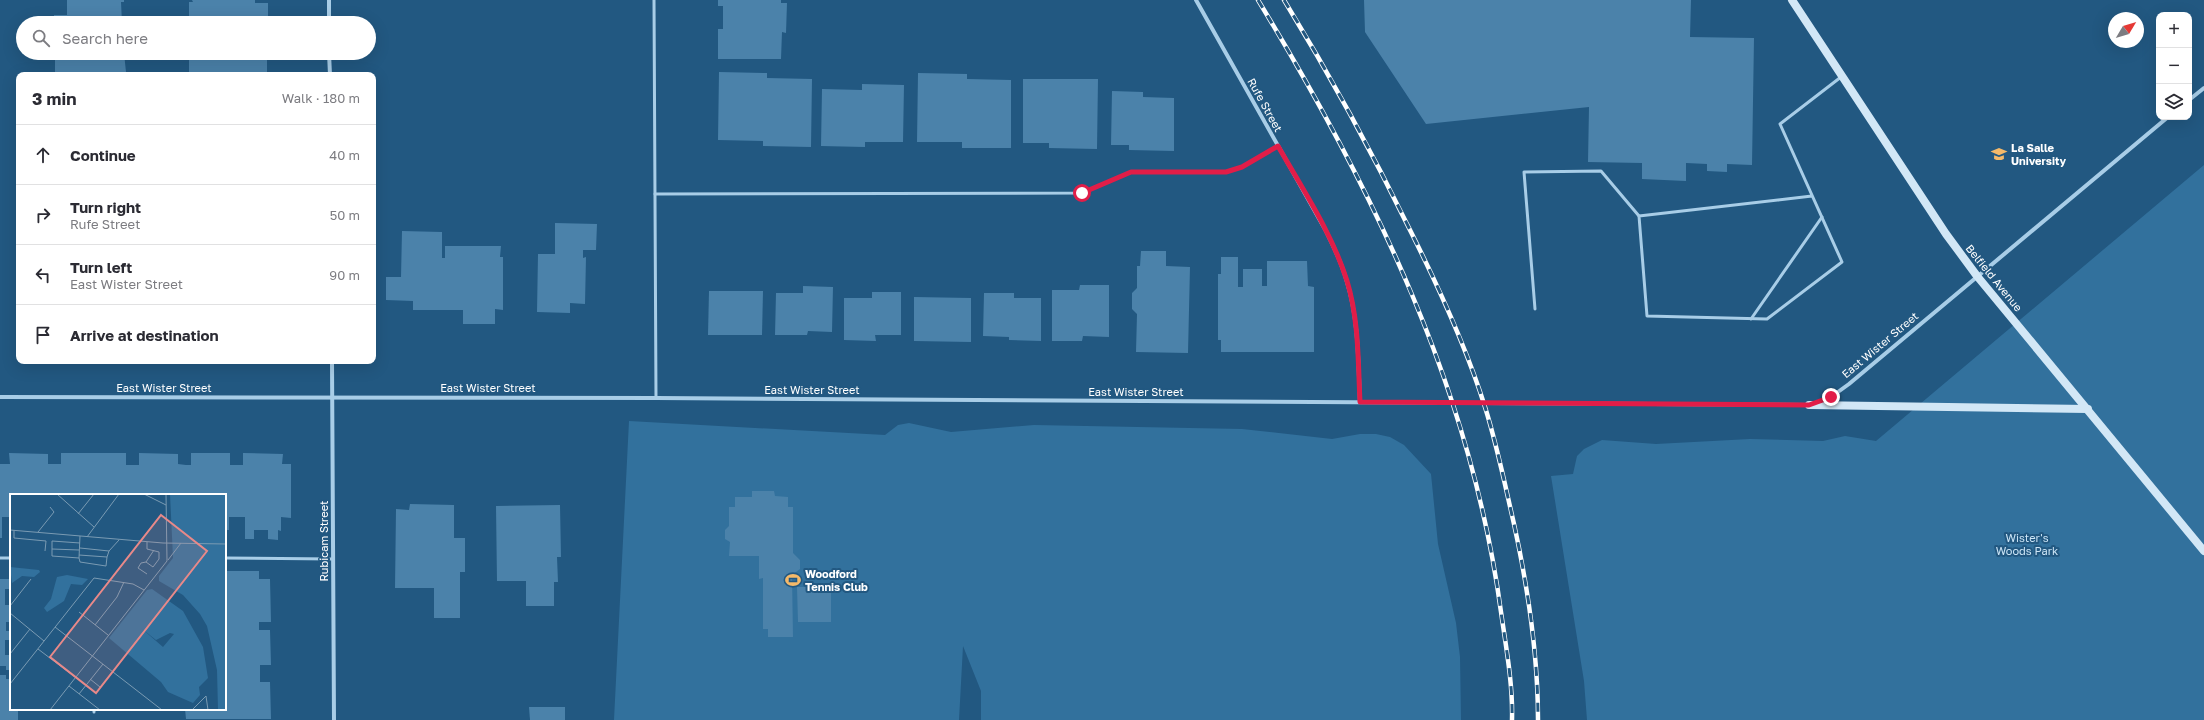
<!DOCTYPE html>
<html lang="en">
<head>
<meta charset="utf-8">
<style>
	:root { --surface:#fff; --page:#f7f7f7; --text:#2b2b33; --muted:#7c7c81; --line:#e1e1e2 }
	body { margin:0; font-family:"Golos Text",sans-serif; background:var(--page); color:var(--text) }
	.controls { position:absolute; right:12px; top:12px; display:grid; overflow:hidden; border-radius:8px; box-shadow:0 4px 16px #0002 }
	.controls button { width:36px; height:36px; display:grid; place-items:center; padding:0; border:0; border-bottom:1px solid var(--line); background:var(--surface); color:var(--text); font:20px sans-serif }
	.compass { position:absolute; left:2108px; top:12px; width:36px; height:36px; border-radius:50%; background:var(--surface); box-shadow:0 4px 16px #0002; rotate:52deg }
	.stop { position:absolute; width:12px; height:12px; margin:-9px; border:3px solid #e11d48; border-radius:50%; background:#fff }
	.stop.end { background:#e11d48; border-color:#fff; box-shadow:0 1px 4px #0008 }
	.list { margin:0; padding:0; list-style:none }
	h2 { display:flex; justify-content:space-between; align-items:center; height:52px; margin:0; padding:0 16px; font-size:17px }
	h2 small { font-size:13px; font-weight:400; color:var(--muted) }
	.list li { display:grid; grid-template-columns:26px 1fr auto; gap:12px; align-items:center; box-sizing:border-box; height:60px; padding:0 16px; border-top:1px solid var(--line) }
	.list b { display:block; font-size:15px; white-space:nowrap }
	.list p { margin:0; font-size:13px; white-space:nowrap; color:var(--muted) }
	.list em { font-size:13px; font-style:normal; color:var(--muted) }
	.icon { flex:none; width:22px; height:22px; fill:none; stroke:currentColor; stroke-width:2; stroke-linecap:round; stroke-linejoin:round }
	.map { position:relative; flex:none; width:2204px; height:720px; overflow:hidden }
	.search { position:absolute; background:var(--surface); box-shadow:0 4px 16px #0002; left:16px; top:16px; width:360px; height:44px; display:flex; align-items:center; gap:10px; box-sizing:border-box; padding:0 14px; border-radius:22px; color:var(--muted); font-size:15px }
	.panel { position:absolute; background:var(--surface); box-shadow:0 4px 16px #0002; left:16px; top:72px; width:360px; height:292px; border-radius:8px }
	.map>svg:first-child { display:block }
	.green { fill:#32719d }
	.building { fill:#4b82aa }
	.lines { fill:none; stroke-linecap:round; stroke-linejoin:round }
	.lane { stroke:#a8cde7; stroke-width:3 }
	.street { stroke:#a8cde7; stroke-width:4 }
	.secondary { stroke:#d2e7f6; stroke-width:8 }
	.rail-casing { stroke:#fff; stroke-width:4.5 }
	.rail { stroke:#225881; stroke-width:3; stroke-dasharray:9; stroke-linecap:butt }
	.route { stroke:#e11d48; stroke-width:5 }
	.labels { text-anchor:middle; stroke-width:4; stroke-linejoin:round; paint-order:stroke }
	.street-label { font-size:11px; fill:#fff; stroke:#225881 }
	.poi-label { font-size:11px; font-weight:bold; fill:#fff; stroke:#225881; text-anchor:start }
	.park-label { font-size:11px; fill:#cce5f6; stroke:#225881 }
	.inset-road { fill:none; stroke:#7a9bb3; stroke-width:1 }
	.view { fill:#e88989; fill-opacity:0.15; stroke:#e88989; stroke-width:2 }
	.inset-edge { fill:none; stroke:#fff; stroke-width:2 }
</style>
</head>
<body>
<div class="map">
<svg width="2204" height="720" viewBox="0 0 2204 720">
	<rect width="100%" height="100%" fill="#225881"/>
	<g class="green">
		<polygon points="2204,165 2204,720 1587,720 1584,681 1551,476 1573,474 1577,456 1584,449 1602,440 1656,444 1750,439 1823,441 1845,436 1876,441"/>
		<polygon points="629,421 885,435 898,425 909,423 951,432 1034,425 1242,429 1332,439 1360,434 1376,434 1390,437 1404,445 1431,474 1438,544 1456,623 1460,657 1461,720 981,720 981,691 963,646 959,720 614,720"/>
	</g>
	<g class="building">
		<polygon points="67,0 124,0 124,2 121,2 122,23 54,23 54,15 67,15"/>
		<polygon points="192,0 255,0 255,3 268,3 268,23 189,23 189,20 194,20 193,18 189,18 189,2 193,2"/>
		<polygon points="718,0 781,0 781,3 787,3 786,33 782,32 781,59 718,59 718,29 723,29 723,6 718,6"/>
		<polygon points="1364,0 1691,0 1690,37 1754,38 1752,165 1727,164 1727,172 1707,171 1707,164 1686,163 1686,181 1642,179 1642,163 1588,162 1589,107 1426,124 1365,32"/>
		<polygon points="67,53 124,53 126,72 123,72 124,75 55,75 55,60 67,59"/>
		<rect x="189" y="53" width="78" height="22"/>
		<polygon points="719,72 767,73 767,78 812,79 811,147 763,146 763,141 718,140"/>
		<polygon points="918,73 967,74 967,79 1011,80 1011,148 962,148 962,142 917,142"/>
		<polygon points="1023,79 1098,79 1097,149 1049,148 1049,143 1023,143"/>
		<polygon points="862,84 904,85 903,142 865,142 865,147 821,146 822,89 862,90"/>
		<polygon points="1112,91 1143,92 1143,97 1174,98 1174,151 1129,150 1129,145 1111,145"/>
		<polygon points="555,223 597,224 596,250 583,250 583,258 586,257 585,304 570,303 570,313 537,312 538,254 555,254"/>
		<polygon points="402,231 442,232 442,258 445,258 445,246 501,246 500,257 503,257 503,310 495,309 495,324 463,324 463,310 413,310 413,301 386,300 386,277 401,277"/>
		<polygon points="1141,251 1166,251 1166,266 1190,267 1188,353 1136,352 1137,314 1132,309 1132,293 1137,288 1137,266 1140,266"/>
		<polygon points="1221,257 1238,257 1238,287 1243,287 1243,269 1262,269 1262,286 1267,286 1267,261 1307,261 1308,286 1314,287 1314,352 1221,352 1221,340 1218,340 1218,274 1221,274"/>
		<polygon points="1080,285 1109,285 1109,337 1083,336 1082,341 1052,341 1052,290 1079,290"/>
		<polygon points="803,286 833,287 832,332 808,331 807,335 775,335 776,293 803,293"/>
		<polygon points="709,291 763,291 762,335 708,335"/>
		<polygon points="872,292 901,292 901,335 875,335 876,341 844,340 844,298 872,298"/>
		<polygon points="984,293 1014,293 1014,298 1041,298 1041,341 1009,340 1009,337 983,336"/>
		<polygon points="914,297 971,298 971,342 914,341"/>
		<polygon points="9,453 48,454 48,464 61,464 61,453 126,453 126,465 139,465 139,453 178,454 178,464 186,465 191,465 191,453 230,453 230,465 243,465 243,453 283,454 282,464 291,464 291,518 281,517 281,531 278,530 278,540 268,539 268,530 254,530 254,539 245,539 245,517 229,517 229,530 226,530 227,539 225,539 225,495 11,495 11,517 2,517 2,538 0,538 0,464 10,464"/>
		<polygon points="752,491 774,491 775,496 788,497 788,507 793,507 793,553 800,560 800,569 792,575 793,637 768,637 768,629 763,629 763,578 759,579 759,556 729,556 730,542 725,539 725,530 729,526 729,507 735,507 735,497 752,497"/>
		<polygon points="410,504 454,505 454,538 465,538 465,572 460,572 460,618 434,618 434,588 395,588 396,509 409,510"/>
		<polygon points="560,505 561,557 557,557 558,582 554,582 554,606 526,606 526,581 497,581 496,506"/>
		<polygon points="225,571 259,571 259,579 270,579 271,622 259,622 259,630 270,630 271,665 260,665 260,682 270,682 271,719 186,719 185,709 225,709"/>
		<polygon points="0,579 11,579 11,589 5,589 5,605 11,605 11,622 6,622 6,631 11,631 11,640 5,640 5,655 11,655 11,670 6,670 6,666 0,666"/>
		<polygon points="797,587 831,587 831,622 798,622"/>
		<polygon points="0,675 6,675 6,679 11,679 11,709 18,709 18,720 0,720"/>
		<polygon points="529,707 565,707 565,720 530,720"/>
	</g>
	<g class="lines">
		<g class="lane">
			<polyline points="654,0 656,398"/>
			<polyline points="655,194 1082,193 1131,172 1226,172 1242,167 1278,146"/>
			<polyline points="1812,196 1639,216 1647,316 1767,319 1842,262 1780,124 1841,77"/>
			<polyline points="1535,309 1524,172 1601,171 1639,216"/>
			<polyline points="1751,319 1822,217"/>
			<polyline points="0,558 11,558"/>
			<polyline points="225,558 333,559"/>
			<polyline points="94,709 94,712"/>
		</g>
		<g class="street">
			<polyline points="329,0 329,23"/>
			<path d="M1196 0 1326 231C1334 247 1342 264 1347 282 1359 321 1358 362 1360 402"/>
			<polyline points="329,53 330,75"/>
			<polyline points="2189,100 2204,88"/>
			<polyline points="332,361 334,720"/>
			<polyline points="0,397 656,398 1810,405"/>
			<polyline points="1816,403 1831,397 1849,384 2168,117"/>
		</g>
		<g class="secondary">
			<polyline points="1792,0 1946,234 1977,276 2204,551"/>
			<polyline points="1809,405 2088,409"/>
		</g>
		<defs>
			<g id="rail">
				<path d="M1258 0C1374 191 1471 389 1501 612 1506 647 1513 684 1512 720"/>
				<path d="M1284 0C1330 75 1372 152 1411 232 1439 288 1466 346 1485 407 1497 445 1505 485 1514 524 1528 588 1538 654 1538 720"/>
			</g>
		</defs>
		<use href="#rail" class="rail-casing"/>
		<use href="#rail" class="rail"/>
	</g>
	<g class="lines">
		<path class="route" d="M1082 193 1131 172H1226L1242 167 1278 146C1303 190 1332 233 1347 281 1359 320 1358 362 1360 402L1809 405 1831 397"/>
	</g>
	<defs>
		<symbol id="university-bare" viewBox="-9 -9 18 18"><path d="M0-5L7-2L0 1L-7-2ZM-4 1L0 2.5L4 1V4Q0 6-4 4Z" fill="#f4b96a" stroke="#225881" stroke-width="2.5" paint-order="stroke"/></symbol>
		<symbol id="stadium-bare" viewBox="-9 -9 18 18"><path d="M0-5a6.5 5 0 1 0 0 10a6.5 5 0 1 0 0-10ZM-3.5-1.8h7v3.6h-7Z" fill="#f4b96a" stroke="#225881" stroke-width="2.5" paint-order="stroke"/></symbol>
	</defs>
	<g fill-rule="evenodd">
		<use href="#university-bare" x="1988" y="143" width="22" height="22"/>
		<use href="#stadium-bare" x="782" y="569" width="22" height="22"/>
	</g>
	<g class="labels">
		<g class="street-label">
			<text transform="translate(1265 105) rotate(61)" y="4">Rufe Street</text>
			<text transform="translate(1994 278) rotate(51)" y="4">Belfield Avenue</text>
			<text transform="translate(1880 345) rotate(-40)" y="4">East Wister Street</text>
			<text x="164" y="392">East Wister Street</text>
			<text x="488" y="392">East Wister Street</text>
			<text x="812" y="394">East Wister Street</text>
			<text x="1136" y="396">East Wister Street</text>
			<text transform="translate(324 541) rotate(-90)" y="4">Rubicam Street</text>
		</g>
		<g class="poi-label">
			<text x="2011" y="152">La Salle<tspan x="2011" dy="13">University</tspan></text>
			<text x="805" y="578">Woodford<tspan x="805" dy="13">Tennis Club</tspan></text>
		</g>
		<g class="park-label">
			<text x="2027" y="542">Wister's<tspan x="2027" dy="13">Woods Park</tspan></text>
		</g>
	</g>
	<g transform="translate(10 494)">
		<rect width="216" height="216" fill="#225881"/>
		<path d="M160 0H216V216H208L207 176 197 132 190 120 173 101 149 87V82L163 64ZM0 73 29 76 30 78 24 83 12 82 2 89ZM57 81 78 85 72 91 61 90 54 107 37 118 34 114 41 105 47 83ZM142 95 173 117 193 153 198 184 189 193 190 201 183 209 158 198 151 188 99 144 137 96ZM131 134 146 146 160 139 164 140 153 153Z" fill="#32719d" fill-rule="evenodd"/>
		<path class="inset-road" d="M47 0 84 33M134 0 156 11M68 20 84 0M0 36 153 49 216 50M4 36V44L36 47 35 57M28 38 44 18 40 13M77 43 109 0M137 48V55L149 58V65L143 73 136 68 144 56M70 49 42 47V62L69 64 70 42M42 55 69 56M99 57 109 46M69 61 97 63 99 57 70 54M69 64 70 68 96 72 97 63M158 66 171 49M136 68 131 69 128 74 137 80M0 112 21 85M69 118 98 141M0 119 34 147M85 131 107 103 114 88M45 133 152 216M28 155 65 183M0 160 20 135M80 185 90 193M0 190 84 84 123 90 134 96M59 192 90 216M69 200 93 170M40 216 157 67 156 0M182 216 196 202 198 216"/>
		<path class="view" d="M151 21 197 57 86 199 40 163Z"/>
		<rect width="216" height="216" class="inset-edge"/>
	</g>
</svg>
<div class="controls">
<button>+</button>
<button>−</button>
<button><svg class="icon" aria-label="layers" viewBox="0 0 24 24"><path d="M12 4l9 5-9 5-9-5zM3 14l9 5 9-5"/></svg></button>
</div>
<svg class="compass" viewBox="-18 -18 36 36"><path d="M0-13l5 13h-10z" fill="#e53935"/><path d="M0 13l5-13h-10z" fill="#7c7c81"/></svg>
<div class="stop" style="left:1082px;top:193px"></div>
<div class="stop end" style="left:1831px;top:397px"></div>
<div class="search"><svg class="icon" aria-label="search" viewBox="0 0 24 24"><circle cx="10" cy="10" r="6"/><path d="M15 15l6 6"/></svg>Search here</div>
<section class="panel">
<h2>3 min<small>Walk · 180 m</small></h2>
<ul class="list">
<li><svg class="icon" aria-label="ahead" viewBox="0 0 24 24"><path d="M12 20V5M6 11l6-6 6 6"/></svg><div><b>Continue</b></div><em>40 m</em></li>
<li><svg class="icon" aria-label="right" viewBox="0 0 24 24"><path d="M7 20v-9h11M14 6l5 5-5 5"/></svg><div><b>Turn right</b><p>Rufe Street</p></div><em>50 m</em></li>
<li><svg class="icon" aria-label="left" viewBox="0 0 24 24"><path d="M17 20v-9H6M10 6l-5 5 5 5"/></svg><div><b>Turn left</b><p>East Wister Street</p></div><em>90 m</em></li>
<li><svg class="icon" aria-label="arrive" viewBox="0 0 24 24"><path d="M6 21V4h12l-3 4 3 4H6"/></svg><div><b>Arrive at destination</b></div></li>
</ul>
</section>
</div>
</body>
</html>
